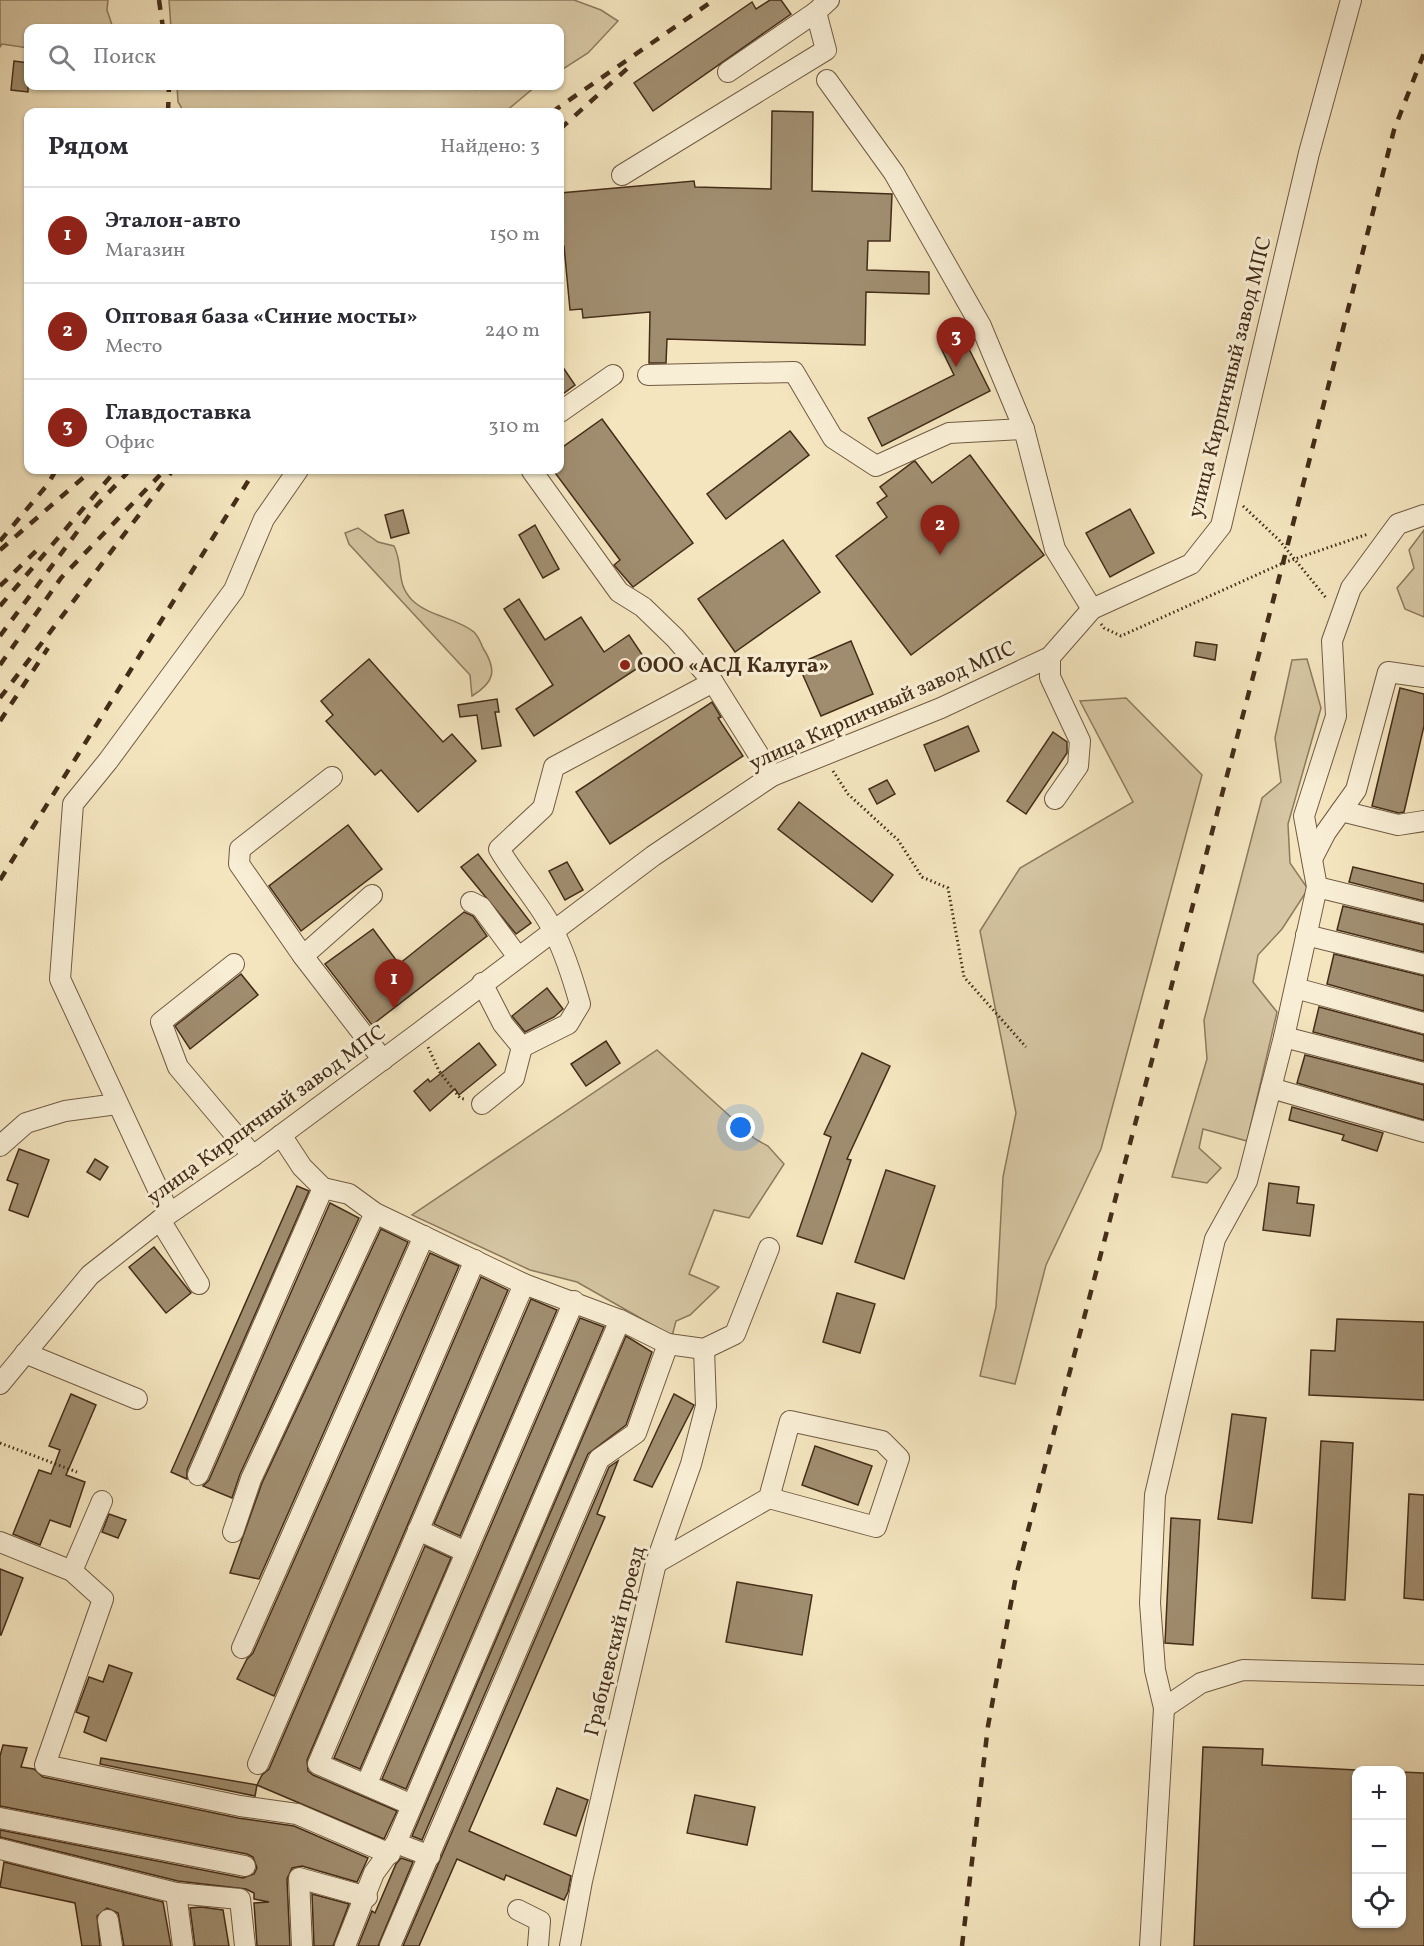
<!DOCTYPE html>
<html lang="ru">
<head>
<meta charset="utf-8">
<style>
	:root { --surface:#fff; --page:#f7f7f7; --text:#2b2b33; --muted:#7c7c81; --line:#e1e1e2; --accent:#8f2418 }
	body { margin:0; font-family:Vollkorn,serif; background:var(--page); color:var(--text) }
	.controls { position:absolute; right:18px; bottom:18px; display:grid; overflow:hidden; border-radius:12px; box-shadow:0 2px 4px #0004 }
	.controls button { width:54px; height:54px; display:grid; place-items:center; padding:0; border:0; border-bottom:2px solid var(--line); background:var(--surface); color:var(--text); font:30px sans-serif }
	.you { position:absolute; left:741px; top:1128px; width:21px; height:21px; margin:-15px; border:4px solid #fff; border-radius:50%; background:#1a73e8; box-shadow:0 0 0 9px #1a73e833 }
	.badge { display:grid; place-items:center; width:39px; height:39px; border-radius:50%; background:var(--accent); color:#fff; font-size:20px; font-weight:700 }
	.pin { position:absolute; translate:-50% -50px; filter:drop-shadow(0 2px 3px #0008) }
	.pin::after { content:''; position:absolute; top:32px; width:21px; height:18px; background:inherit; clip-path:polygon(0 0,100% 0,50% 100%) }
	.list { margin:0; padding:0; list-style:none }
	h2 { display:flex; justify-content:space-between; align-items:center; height:78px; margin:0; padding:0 24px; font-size:26px }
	h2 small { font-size:20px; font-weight:400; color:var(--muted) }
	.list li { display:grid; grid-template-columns:39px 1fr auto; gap:18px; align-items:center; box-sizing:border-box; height:96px; padding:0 24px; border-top:2px solid var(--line) }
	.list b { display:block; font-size:22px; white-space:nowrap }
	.list p { margin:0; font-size:20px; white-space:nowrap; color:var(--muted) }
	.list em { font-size:20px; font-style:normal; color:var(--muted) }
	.icon { flex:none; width:33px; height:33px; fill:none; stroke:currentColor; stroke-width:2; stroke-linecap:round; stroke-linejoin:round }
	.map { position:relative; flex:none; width:1424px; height:1946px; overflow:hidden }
	.search { position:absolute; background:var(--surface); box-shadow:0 2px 4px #0004; left:24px; top:24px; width:540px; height:66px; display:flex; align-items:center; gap:15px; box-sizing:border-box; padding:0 21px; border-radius:12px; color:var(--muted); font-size:22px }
	.panel { position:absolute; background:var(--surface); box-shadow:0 2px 4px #0004; left:24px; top:108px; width:540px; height:366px; border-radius:12px }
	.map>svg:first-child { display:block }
	.green { fill:#d6c6a3; stroke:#8d7a5e; stroke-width:1.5 }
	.building { fill:#a08d6f; stroke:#442d18; stroke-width:1.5 }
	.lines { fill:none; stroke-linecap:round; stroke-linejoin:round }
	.minor-casing { stroke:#705b42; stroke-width:22 }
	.path { stroke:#442d18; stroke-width:3; stroke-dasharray:1.5 3; stroke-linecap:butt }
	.minor { stroke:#f8eed5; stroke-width:20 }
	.rail { stroke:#442d18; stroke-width:4.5; stroke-dasharray:10 10; stroke-linecap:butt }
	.poi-dot { fill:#8f2418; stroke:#f8eed5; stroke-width:2 }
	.labels { text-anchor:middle; stroke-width:6; stroke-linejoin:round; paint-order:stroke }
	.street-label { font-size:21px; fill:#442d18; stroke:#f8eed5 }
	.poi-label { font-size:21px; font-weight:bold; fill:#442d18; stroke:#f8eed5; text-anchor:start }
</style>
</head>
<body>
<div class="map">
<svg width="1424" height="1946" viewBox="0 0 1424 1946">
	<rect width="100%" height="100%" fill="#f4e5bf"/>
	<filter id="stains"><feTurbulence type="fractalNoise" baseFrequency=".00333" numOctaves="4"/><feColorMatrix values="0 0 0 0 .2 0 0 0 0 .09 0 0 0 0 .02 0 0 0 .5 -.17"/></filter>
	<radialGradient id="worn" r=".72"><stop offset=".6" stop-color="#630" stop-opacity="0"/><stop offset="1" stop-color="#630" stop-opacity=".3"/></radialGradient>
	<g class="green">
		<polygon points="0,0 108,0 107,10 113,28 28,28 28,48 2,44 0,47"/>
		<polygon points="169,0 574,0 601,10 618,21 588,53 560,71 560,28 171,28"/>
		<polygon points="177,86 536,86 505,112 184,112 178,102"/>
		<path d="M358 528 378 542 394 546C404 566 395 582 412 600 428 616 457 618 474 632 478 636 481 643 483 648 497 670 495 682 472 696L470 675 349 544 345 533Z"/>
		<polygon points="1424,530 1424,617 1405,609 1397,588 1414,568 1409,550"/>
		<polygon points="1307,659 1321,708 1288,824 1290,863 1308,889 1282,929 1258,955 1253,982 1277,1012 1247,1141 1203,1129 1199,1148 1221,1168 1207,1183 1172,1177 1207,1059 1204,1020 1262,798 1281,782 1275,738 1292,660"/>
		<polygon points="1126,698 1202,775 1101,1149 1046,1265 1015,1384 980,1376 996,1307 1003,1177 1016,1113 980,931 1020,868 1133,802 1080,701"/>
		<polygon points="657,1050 755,1139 768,1146 784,1164 749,1218 714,1210 689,1274 719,1287 690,1315 676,1321 672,1336 577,1282 530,1270 412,1215"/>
	</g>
	<g class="building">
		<polygon points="770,0 781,0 791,14 653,111 634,83 752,2 756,9"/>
		<polygon points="14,61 28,63 28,92 11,90"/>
		<polygon points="772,111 813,112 812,191 892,194 890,241 868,241 867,270 929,272 929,294 866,292 865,345 667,339 666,363 649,363 650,312 583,318 582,309 570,310 564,246 560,247 560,193 694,181 695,187 771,189"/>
		<polygon points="962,335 990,391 882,446 868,418 954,375 940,346"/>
		<polygon points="560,363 575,385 560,396"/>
		<polygon points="602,419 693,543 633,587 614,565 620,560 553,470 560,470 560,449"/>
		<polygon points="790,431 809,455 726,519 707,494"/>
		<polygon points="970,455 1044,555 911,655 836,556 887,517 877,503 887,496 880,487 913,462 915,461 932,483"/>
		<polygon points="1130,509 1154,553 1110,577 1086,533"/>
		<polygon points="403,510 409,533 391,538 385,515"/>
		<polygon points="535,525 559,569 543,578 519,535"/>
		<polygon points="783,540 820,592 735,652 698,599"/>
		<polygon points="519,599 545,640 581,617 604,652 629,635 647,662 534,736 516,709 553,685 504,609"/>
		<polygon points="851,641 873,694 821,716 798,664"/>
		<polygon points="1196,642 1217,645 1215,660 1194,656"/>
		<polygon points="369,659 443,742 452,734 476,761 418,812 381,770 375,775 326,721 333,715 321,701"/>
		<polygon points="1400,688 1424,694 1424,726 1404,812 1399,813 1372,806"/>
		<polygon points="497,699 499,712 495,712 501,746 482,749 477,715 460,717 458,705"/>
		<polygon points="712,702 721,717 718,718 743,756 610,844 576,792"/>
		<polygon points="968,726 979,751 935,771 924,745"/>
		<polygon points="1053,732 1067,742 1067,753 1026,814 1007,801"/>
		<polygon points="887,780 895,794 877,804 869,789"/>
		<polygon points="799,802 893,875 872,902 778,829"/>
		<polygon points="348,825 382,869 301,931 269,886"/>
		<polygon points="478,854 531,923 516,934 461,867"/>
		<polygon points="567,862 583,890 565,900 549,871"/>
		<polygon points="1353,867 1424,884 1424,901 1349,882"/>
		<polygon points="1343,906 1424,925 1424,952 1337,930"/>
		<polygon points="464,912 473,916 487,936 372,1025 325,964 373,929 399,964"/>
		<polygon points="1334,954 1424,976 1424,1011 1327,984"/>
		<polygon points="241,974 258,995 190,1049 175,1026"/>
		<polygon points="547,988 563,1009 554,1017 525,1032 512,1016"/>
		<polygon points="1319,1007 1424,1035 1424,1061 1313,1032"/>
		<polygon points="606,1041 620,1063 586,1086 571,1064"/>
		<polygon points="479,1043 496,1065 459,1095 455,1089 430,1111 414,1091 428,1079 430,1082"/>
		<polygon points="862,1053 890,1066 847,1159 851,1160 822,1244 797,1236 831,1137 824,1134"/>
		<polygon points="1305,1055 1424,1085 1424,1120 1297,1083"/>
		<polygon points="1292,1107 1383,1133 1377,1151 1342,1140 1344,1135 1289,1120"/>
		<polygon points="19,1149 49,1160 28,1217 9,1210 18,1184 7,1180"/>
		<polygon points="95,1159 108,1167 100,1180 87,1172"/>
		<polygon points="886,1170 935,1186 904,1279 855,1262"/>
		<polygon points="1269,1183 1299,1187 1297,1203 1314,1205 1310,1236 1263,1230"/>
		<polygon points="297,1186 309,1191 187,1470 187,1479 171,1472"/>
		<polygon points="330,1203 359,1218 240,1474 232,1498 203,1486 209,1480"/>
		<polygon points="381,1229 408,1242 259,1579 230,1573 262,1483"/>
		<polygon points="154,1247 191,1293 166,1313 129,1267"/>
		<polygon points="430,1253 459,1266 274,1696 237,1679 247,1659 253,1653"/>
		<polygon points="481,1277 508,1290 307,1760 308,1771 313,1775 397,1811 384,1839 257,1785 262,1775 269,1769"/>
		<polygon points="837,1293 875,1304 860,1353 823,1342"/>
		<polygon points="531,1299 557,1310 460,1536 434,1524"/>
		<polygon points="580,1318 604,1327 406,1789 382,1779"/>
		<polygon points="1337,1319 1424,1322 1424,1400 1309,1395 1311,1350 1335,1351"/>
		<polygon points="626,1336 652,1352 626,1425 588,1454 422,1840 412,1836"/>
		<polygon points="71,1394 96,1405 66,1475 85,1482 70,1527 50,1520 40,1545 13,1534 39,1470 51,1474 60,1450 49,1446"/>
		<polygon points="674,1394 694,1405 652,1487 634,1480"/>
		<polygon points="1232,1414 1266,1418 1252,1523 1218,1519"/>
		<polygon points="1321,1441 1353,1443 1345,1600 1312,1598"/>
		<polygon points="815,1446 872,1466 858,1505 802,1485"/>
		<polygon points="618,1461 597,1514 605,1517 469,1831 571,1876 568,1892 564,1900 506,1875 504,1880 457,1859 419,1946 403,1946 609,1467"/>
		<polygon points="1409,1494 1424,1495 1424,1600 1404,1598"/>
		<polygon points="109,1514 126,1520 118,1538 102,1532"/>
		<polygon points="1171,1518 1200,1520 1193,1645 1165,1643"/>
		<polygon points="425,1546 451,1558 360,1769 334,1758"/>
		<polygon points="0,1569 23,1578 1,1635 0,1635"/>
		<polygon points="737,1582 812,1595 802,1655 726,1642"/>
		<polygon points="109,1665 132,1673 106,1741 84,1732 89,1717 76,1712 89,1677 103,1682"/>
		<polygon points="3,1745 27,1748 21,1767 34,1769 43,1777 238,1818 294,1826 368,1858 357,1882 302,1866 292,1868 287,1879 290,1946 257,1946 254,1903 269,1902 254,1899 254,1893 246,1889 178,1881 0,1837 0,1830 243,1878 254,1874 257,1868 253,1857 247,1854 0,1806 0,1756"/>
		<polygon points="1203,1747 1263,1749 1262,1765 1356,1770 1356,1923 1401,1923 1401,1772 1424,1773 1424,1946 1194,1946"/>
		<polygon points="101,1758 257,1785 255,1796 100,1764"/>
		<polygon points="557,1788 588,1800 576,1836 544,1824"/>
		<polygon points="695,1795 755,1807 747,1845 687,1833"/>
		<polygon points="401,1858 413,1862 378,1946 358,1946 372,1911 375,1913 396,1864"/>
		<polygon points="4,1862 163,1902 171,1946 124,1946 118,1913 107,1908 97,1916 100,1946 82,1946 75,1903 0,1887"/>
		<polygon points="312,1894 349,1904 333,1946 314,1946"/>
		<polygon points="201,1907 223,1910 229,1946 195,1946 190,1908"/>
	</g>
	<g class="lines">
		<defs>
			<g id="minor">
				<polyline points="728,72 816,12"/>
				<polyline points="827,80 894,173 981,326 1024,429 1055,549 1092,609"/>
				<polyline points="622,175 826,50 816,12 829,0"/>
				<polyline points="648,375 794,372 833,438 876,466 949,433 1024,429"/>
				<polyline points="560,412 613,375"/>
				<polyline points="532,471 619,592 643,607 675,638 713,682 772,776"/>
				<polyline points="1424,515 1398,524 1351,588 1332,641 1336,716 1304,816 1317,887 1284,1037 1247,1181 1215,1239 1155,1495 1150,1603 1155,1670 1164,1708 1201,1683 1243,1670 1424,1675"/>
				<polyline points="1050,657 1050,677 1080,741 1078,766 1055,799"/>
				<polyline points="332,777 240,849 239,864 303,956 383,1060"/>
				<polyline points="1341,811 1398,825 1424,821"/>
				<polyline points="1312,859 1326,832 1356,790 1388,672 1424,677"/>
				<polyline points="1317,887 1424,913"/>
				<polyline points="471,902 481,907 518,957"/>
				<polyline points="1306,935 1424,964"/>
				<polyline points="303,956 372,895"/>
				<polyline points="234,964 161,1022 178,1067 253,1156"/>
				<path d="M482 983 503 1024 522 1047 568 1024 580 1004C573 979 565 953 553 930 539 902 515 877 499 849L543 808 554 767 713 682"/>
				<polyline points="1295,988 1424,1023"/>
				<polyline points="1284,1037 1424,1073"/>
				<polyline points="1271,1088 1424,1132"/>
				<polyline points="482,1104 514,1078 522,1047"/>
				<polyline points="281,1135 302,1167 323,1188 349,1194 375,1213 524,1284 620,1320 668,1344 636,1433 599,1459 390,1946"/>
				<polyline points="0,1146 26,1123 65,1111 117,1104"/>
				<polyline points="169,1213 60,979 73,804 108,761 234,590 264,519 298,470"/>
				<polyline points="160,1220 199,1284"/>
				<polyline points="668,1344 704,1349 735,1334 769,1248"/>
				<polyline points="25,1353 137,1399"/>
				<polyline points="0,1384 90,1275 160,1220 253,1156 420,1032 653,856 772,776 941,708 1050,657 1092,609 1191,564 1221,526 1309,153 1351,0"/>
				<polyline points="198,1475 323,1188"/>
				<polyline points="418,1530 466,1552"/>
				<polyline points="233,1532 251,1479 375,1213"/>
				<polyline points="0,1542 72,1571 103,1599 45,1765 240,1806 297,1814 390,1854"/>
				<polyline points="656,1563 769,1498 790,1421 882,1441 899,1458 876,1527 769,1498"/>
				<polyline points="72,1571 102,1501"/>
				<polyline points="242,1648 424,1236"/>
				<polyline points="258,1764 475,1260"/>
				<polyline points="367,1783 574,1301"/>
				<polyline points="412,1805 318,1764 524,1284"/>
				<polyline points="0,1818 245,1866"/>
				<polyline points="396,1843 430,1856"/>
				<polyline points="0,1849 176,1893 183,1946"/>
				<polyline points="176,1893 240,1899 245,1946"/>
				<polyline points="518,1910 540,1921 538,1946"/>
				<polyline points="108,1920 112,1946"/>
				<polyline points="302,1946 299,1878 367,1897"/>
				<polyline points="345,1946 374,1873 396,1843 620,1320"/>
				<polyline points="570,1946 582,1881 656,1563 691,1464 706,1406 704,1349"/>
				<polyline points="1150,1946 1164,1708"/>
			</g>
		</defs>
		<use href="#minor" class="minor-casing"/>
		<g class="path">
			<polyline points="1243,506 1279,540 1327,599"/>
			<polyline points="1101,624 1104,628 1121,636 1283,563 1368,534"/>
			<polyline points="833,771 848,794 898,840 922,877 948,888 964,977 1026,1047"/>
			<polyline points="428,1047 439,1071 460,1098 464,1099"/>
			<polyline points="0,1443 77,1472"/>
		</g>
		<use href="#minor" class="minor"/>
		<g class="rail">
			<polyline points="159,0 163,28"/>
			<polyline points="168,112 169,86"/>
			<polyline points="552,112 714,0"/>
			<polyline points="560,129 629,67"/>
			<polyline points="0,541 48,484 56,470"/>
			<polyline points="0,550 92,470"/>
			<polyline points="0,586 39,548"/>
			<polyline points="0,606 116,470"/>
			<polyline points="0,636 97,505 130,470"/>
			<polyline points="0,665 61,578 160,475"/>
			<polyline points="0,698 173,470"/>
			<polyline points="0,721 48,648"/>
			<polyline points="0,880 255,470"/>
			<polyline points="962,1946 988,1726 1016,1576 1283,563 1394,130 1424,53"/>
		</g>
	</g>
	<circle class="poi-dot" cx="625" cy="665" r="6"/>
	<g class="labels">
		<g class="street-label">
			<text transform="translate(1229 377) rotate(-76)" y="7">улица Кирпичный завод МПС</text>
			<text transform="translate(882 705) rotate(-24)" y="7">улица Кирпичный завод МПС</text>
			<text transform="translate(266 1114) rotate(-36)" y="7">улица Кирпичный завод МПС</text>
			<text transform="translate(614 1641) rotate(-76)" y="7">Грабцевский проезд</text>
		</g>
		<g class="poi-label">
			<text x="637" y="672">ООО «АСД Калуга»</text>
		</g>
	</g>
	<rect width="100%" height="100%" filter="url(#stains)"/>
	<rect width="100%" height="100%" fill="url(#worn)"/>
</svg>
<div class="controls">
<button>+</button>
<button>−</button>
<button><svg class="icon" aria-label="locate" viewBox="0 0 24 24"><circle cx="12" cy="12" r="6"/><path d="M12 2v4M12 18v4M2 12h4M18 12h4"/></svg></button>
</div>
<div class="you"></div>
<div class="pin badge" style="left:394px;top:1009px">1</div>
<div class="pin badge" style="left:940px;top:555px">2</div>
<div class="pin badge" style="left:956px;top:367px">3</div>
<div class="search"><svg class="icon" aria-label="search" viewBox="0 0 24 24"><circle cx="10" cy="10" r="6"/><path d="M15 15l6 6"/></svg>Поиск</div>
<section class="panel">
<h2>Рядом<small>Найдено: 3</small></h2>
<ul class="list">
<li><span class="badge">1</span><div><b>Эталон-авто</b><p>Магазин</p></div><em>150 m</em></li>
<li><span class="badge">2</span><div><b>Оптовая база «Синие мосты»</b><p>Место</p></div><em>240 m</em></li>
<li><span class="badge">3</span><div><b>Главдоставка</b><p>Офис</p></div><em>310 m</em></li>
</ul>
</section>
</div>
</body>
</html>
